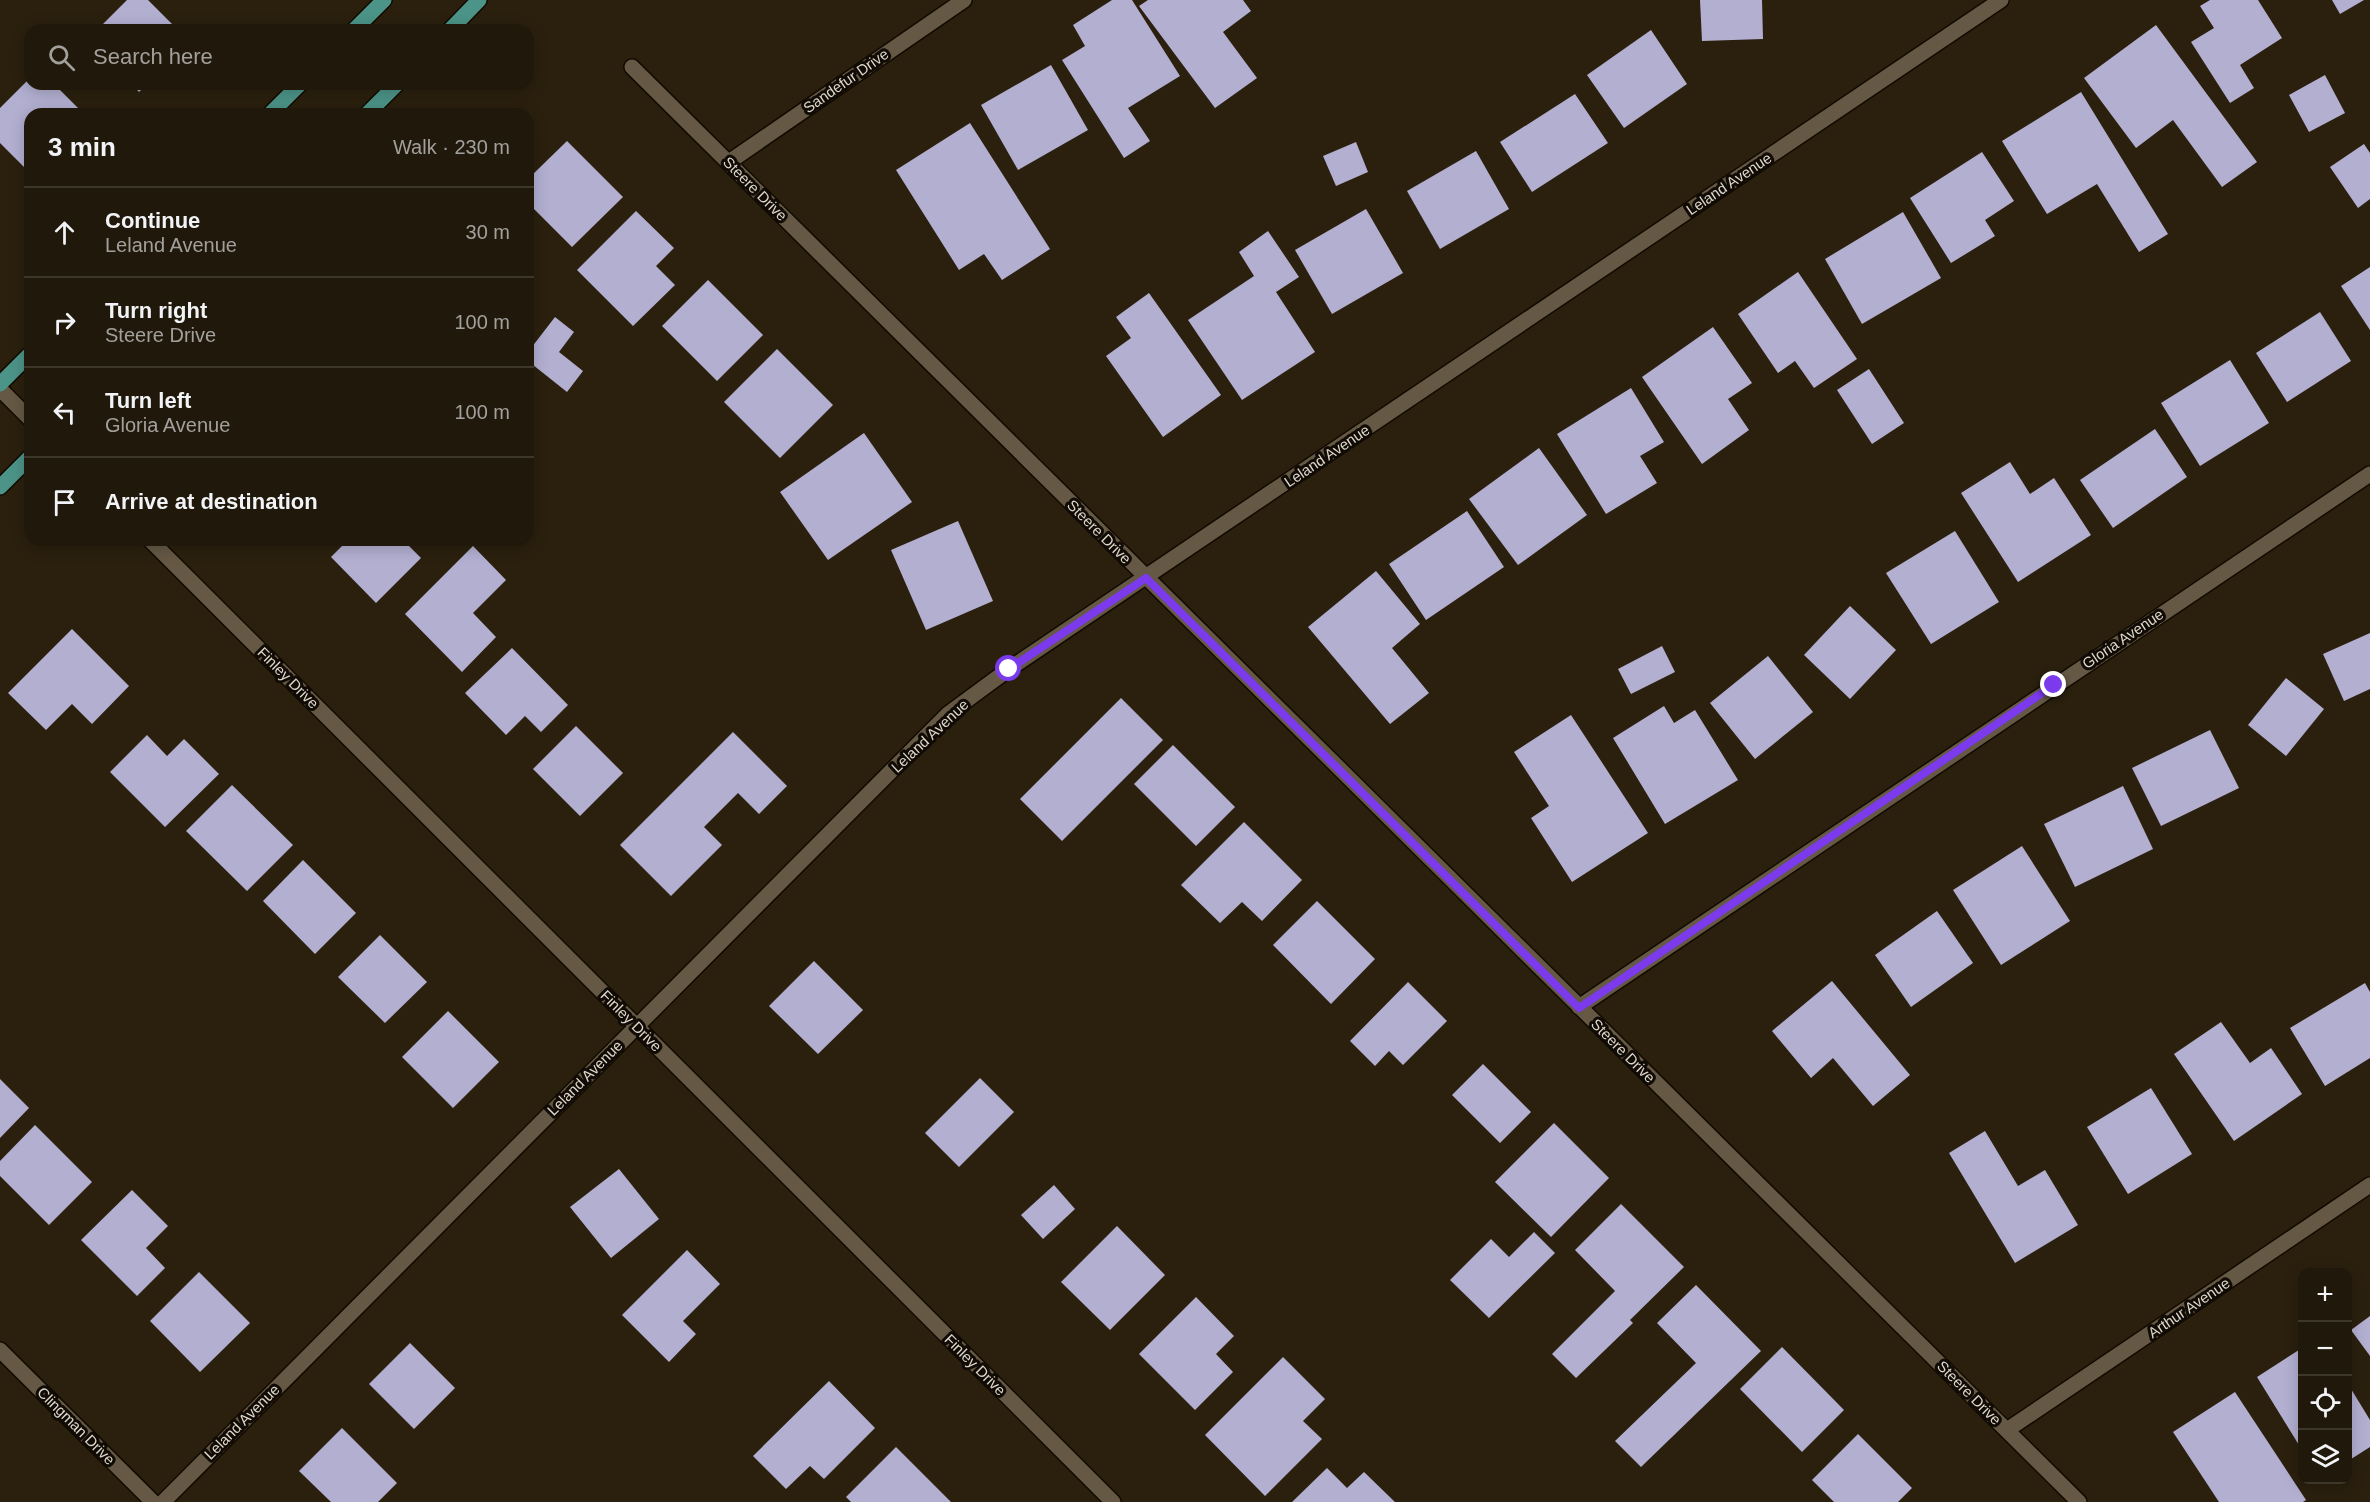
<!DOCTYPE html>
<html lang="en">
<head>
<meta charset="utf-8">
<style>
	:root { --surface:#20180a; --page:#282113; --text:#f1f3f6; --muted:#a2a09c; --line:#3d372b }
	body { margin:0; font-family:Arial,sans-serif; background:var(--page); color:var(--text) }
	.controls { position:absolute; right:18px; bottom:18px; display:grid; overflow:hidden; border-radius:12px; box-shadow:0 3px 15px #0003 }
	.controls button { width:54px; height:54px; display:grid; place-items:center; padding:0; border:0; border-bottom:2px solid var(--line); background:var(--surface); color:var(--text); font:30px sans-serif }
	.stop { position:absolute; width:18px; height:18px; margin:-14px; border:4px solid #7c3aed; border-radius:50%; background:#fff }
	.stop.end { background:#7c3aed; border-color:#fff; box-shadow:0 2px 6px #0008 }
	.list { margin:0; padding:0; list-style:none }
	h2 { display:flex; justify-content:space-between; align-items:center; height:78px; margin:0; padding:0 24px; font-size:26px }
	h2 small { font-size:20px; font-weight:400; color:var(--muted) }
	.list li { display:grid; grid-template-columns:39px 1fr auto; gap:18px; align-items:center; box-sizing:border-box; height:90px; padding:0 24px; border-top:2px solid var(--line) }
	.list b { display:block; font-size:22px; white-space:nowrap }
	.list p { margin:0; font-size:20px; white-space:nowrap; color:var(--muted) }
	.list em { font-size:20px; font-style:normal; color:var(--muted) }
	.icon { flex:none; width:33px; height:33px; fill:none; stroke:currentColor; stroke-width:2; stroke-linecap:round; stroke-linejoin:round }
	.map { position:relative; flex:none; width:2370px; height:1502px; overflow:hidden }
	.search { position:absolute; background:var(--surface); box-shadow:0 3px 15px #0003; left:24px; top:24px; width:510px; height:66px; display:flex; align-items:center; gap:15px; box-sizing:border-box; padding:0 21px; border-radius:18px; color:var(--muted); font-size:22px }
	.panel { position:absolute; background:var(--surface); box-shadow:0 3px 15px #0003; left:24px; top:108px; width:510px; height:438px; border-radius:18px }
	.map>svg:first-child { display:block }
	.building { fill:#b3afd1 }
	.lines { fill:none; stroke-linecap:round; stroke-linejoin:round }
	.minor-casing { stroke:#130a00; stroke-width:18 }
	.major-casing { stroke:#130a00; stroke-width:18 }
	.minor { stroke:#655945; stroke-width:15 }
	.major { stroke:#4c9488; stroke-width:15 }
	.route { stroke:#7c3aed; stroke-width:8 }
	.labels { text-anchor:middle; stroke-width:6; stroke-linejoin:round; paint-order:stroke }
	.street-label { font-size:15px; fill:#ded7cc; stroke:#100b05 }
</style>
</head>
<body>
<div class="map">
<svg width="2370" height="1502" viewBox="0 0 2370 1502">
	<rect width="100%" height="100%" fill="#2b200e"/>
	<g class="building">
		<polygon points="127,0 148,0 178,30 97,30"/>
		<polygon points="1112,0 1132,0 1180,76 1128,108 1150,141 1124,158 1062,60 1085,46 1073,25"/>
		<polygon points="1148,0 1243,0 1251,11 1223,32 1257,78 1215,108 1139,6"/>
		<polygon points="1700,0 1762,0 1763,39 1702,41"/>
		<polygon points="2210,0 2258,0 2282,38 2240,65 2254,88 2230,103 2191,42 2214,28 2200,6"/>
		<polygon points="2332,0 2364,0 2340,14"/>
		<polygon points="2156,25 2257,162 2222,187 2173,120 2136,148 2084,78"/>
		<polygon points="1651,30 1687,84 1624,128 1587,75"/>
		<polygon points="1051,65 1088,130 1018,170 981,105"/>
		<polygon points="2325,75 2345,113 2309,132 2289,95"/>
		<polygon points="30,78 30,84 54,84 84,114 30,114 30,173 0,143 0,108"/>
		<polygon points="132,84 147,84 139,92"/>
		<polygon points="2081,92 2168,234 2139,252 2097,184 2047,214 2002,141"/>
		<polygon points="1575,94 1608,143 1532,192 1500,142"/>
		<polygon points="970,123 1050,249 1002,280 984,254 959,270 896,170"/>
		<polygon points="567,141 623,197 572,247 528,203 528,179"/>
		<polygon points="1356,142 1368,172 1336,186 1323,156"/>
		<polygon points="2364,144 2370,153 2370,199 2358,208 2330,167"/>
		<polygon points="1476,151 1509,209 1440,249 1407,191"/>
		<polygon points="1982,152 2014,201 1985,220 1995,236 1951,263 1910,198"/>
		<polygon points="1366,209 1403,273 1332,314 1295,250"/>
		<polygon points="636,211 674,248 656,266 675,285 633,326 577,270"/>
		<polygon points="1903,212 1941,278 1862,324 1825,259"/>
		<polygon points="1268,231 1299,277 1276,292 1315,352 1242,400 1188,320 1254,276 1239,252"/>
		<polygon points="2370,267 2370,330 2341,286"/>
		<polygon points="1798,272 1857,359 1814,388 1795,361 1778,373 1738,314"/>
		<polygon points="708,280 763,335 717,381 662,326"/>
		<polygon points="1149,293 1221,395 1163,437 1106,356 1131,338 1116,317"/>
		<polygon points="2320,312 2351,361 2287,402 2256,353"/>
		<polygon points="555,317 574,332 559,352 583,371 567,392 528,361 528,352"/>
		<polygon points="1713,327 1752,383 1728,399 1749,430 1702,464 1642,377"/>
		<polygon points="777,349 833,405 780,458 724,402"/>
		<polygon points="2230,360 2269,423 2200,466 2161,403"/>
		<polygon points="1869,369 1904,423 1872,444 1837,390"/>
		<polygon points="1631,388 1664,442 1640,456 1657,483 1606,514 1557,434"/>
		<polygon points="2155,429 2187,477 2113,528 2080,480"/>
		<polygon points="864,433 912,502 828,560 780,492"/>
		<polygon points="1539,448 1587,515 1518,565 1469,499"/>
		<polygon points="2010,462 2030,494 2054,478 2091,535 2018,582 1961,493"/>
		<polygon points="1467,511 1504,567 1426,620 1389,564"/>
		<polygon points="958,521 993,601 926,630 891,550"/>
		<polygon points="1955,531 1999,602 1931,644 1886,573"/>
		<polygon points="348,540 403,540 421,558 376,603 331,557"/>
		<polygon points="473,546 506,580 473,613 496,637 462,672 405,614"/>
		<polygon points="1376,571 1420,624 1392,648 1429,693 1390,724 1308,627"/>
		<polygon points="1850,606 1896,650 1850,699 1804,655"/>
		<polygon points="72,629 129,686 92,724 72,704 46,730 8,693"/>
		<polygon points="2370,633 2370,689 2344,701 2323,654"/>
		<polygon points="1662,646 1675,672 1631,694 1618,669"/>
		<polygon points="512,648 568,705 541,732 525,716 506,735 465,693"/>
		<polygon points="1768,656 1813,712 1755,759 1710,703"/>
		<polygon points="2286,678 2324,709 2286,756 2248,725"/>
		<polygon points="1121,698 1163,740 1062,841 1020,799"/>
		<polygon points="1664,706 1674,723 1695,710 1738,780 1665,824 1613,738"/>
		<polygon points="1571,715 1648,833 1572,882 1531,818 1549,806 1514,752"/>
		<polygon points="576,726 623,773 580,816 533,769"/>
		<polygon points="2210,730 2239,788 2161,826 2132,768"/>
		<polygon points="733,732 787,786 759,814 738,793 704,827 722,845 671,896 620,845"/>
		<polygon points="147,735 167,756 184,739 219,774 165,827 110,772"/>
		<polygon points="1173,745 1235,807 1196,846 1134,784"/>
		<polygon points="232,785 293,845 247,891 186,831"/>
		<polygon points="2123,786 2153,849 2075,887 2044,824"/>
		<polygon points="1244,822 1302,880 1262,921 1242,902 1220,923 1181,885"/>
		<polygon points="2022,846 2070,921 2001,965 1953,890"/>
		<polygon points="303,860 356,913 315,954 263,901"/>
		<polygon points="1317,901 1375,959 1331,1004 1273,945"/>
		<polygon points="1937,911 1973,963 1911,1007 1875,955"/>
		<polygon points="380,935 427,982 385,1023 338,977"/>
		<polygon points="814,961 863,1010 818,1054 769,1006"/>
		<polygon points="1832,981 1910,1075 1873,1106 1833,1058 1811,1078 1772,1031"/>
		<polygon points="1408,982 1447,1021 1403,1065 1389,1051 1375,1066 1350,1041"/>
		<polygon points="2365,983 2370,992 2370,1058 2325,1086 2290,1028"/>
		<polygon points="448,1011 499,1062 453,1108 402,1057"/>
		<polygon points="2221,1022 2250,1063 2271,1048 2302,1094 2234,1141 2174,1054"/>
		<polygon points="1483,1064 1531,1112 1500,1143 1452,1095"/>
		<polygon points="980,1078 1014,1112 959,1167 925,1133"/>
		<polygon points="0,1079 29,1108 0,1138"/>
		<polygon points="2151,1088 2192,1154 2128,1194 2087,1127"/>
		<polygon points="1554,1123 1609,1178 1551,1237 1495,1182"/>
		<polygon points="35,1125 92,1182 49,1225 0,1176 0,1161"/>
		<polygon points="1985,1131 2018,1186 2045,1170 2078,1225 2015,1263 1949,1153"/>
		<polygon points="619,1169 659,1219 611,1258 570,1207"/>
		<polygon points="1054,1185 1075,1209 1043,1239 1021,1215"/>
		<polygon points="132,1190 168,1226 146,1248 165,1268 137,1296 81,1240"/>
		<polygon points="1621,1204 1684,1267 1630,1320 1633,1323 1576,1378 1552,1354 1615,1291 1575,1250"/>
		<polygon points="1117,1226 1165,1275 1110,1330 1061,1282"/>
		<polygon points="1534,1232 1555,1253 1489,1318 1450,1280 1491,1239 1509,1257"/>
		<polygon points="687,1250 720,1284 683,1321 696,1334 669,1362 622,1315"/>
		<polygon points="199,1272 250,1323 200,1372 150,1321"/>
		<polygon points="1696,1285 1761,1351 1641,1467 1615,1441 1696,1363 1657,1323"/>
		<polygon points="1196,1297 1234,1336 1216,1354 1233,1372 1195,1410 1139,1354"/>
		<polygon points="2370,1316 2370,1356 2351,1330"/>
		<polygon points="410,1343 455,1388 414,1429 369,1384"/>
		<polygon points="1782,1347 1844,1410 1802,1452 1740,1389"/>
		<polygon points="2302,1348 2302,1450 2257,1377"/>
		<polygon points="1283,1357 1325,1399 1303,1421 1322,1439 1265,1496 1205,1435"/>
		<polygon points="829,1381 875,1428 824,1479 810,1466 786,1489 753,1456"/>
		<polygon points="2348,1384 2370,1420 2370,1447 2348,1461"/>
		<polygon points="2235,1392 2306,1500 2303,1502 2219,1502 2173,1432"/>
		<polygon points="342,1428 397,1483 378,1502 331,1502 299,1471"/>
		<polygon points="1858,1434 1912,1488 1898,1502 1834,1502 1812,1480"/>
		<polygon points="896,1447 951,1502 851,1502 846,1497"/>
		<polygon points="1327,1468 1347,1488 1364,1472 1395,1502 1292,1502"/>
	</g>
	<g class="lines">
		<defs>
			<g id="minor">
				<polyline points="632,67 2079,1502"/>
				<polyline points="729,162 964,0"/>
				<polyline points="0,389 30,419"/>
				<polyline points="150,540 1113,1502"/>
				<polyline points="1579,1007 2370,474"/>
				<polyline points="0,1350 153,1502"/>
				<polyline points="2007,1430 2370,1185"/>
				<polyline points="163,1502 948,714 1009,669 2001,0"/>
			</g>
			<g id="major">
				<polyline points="354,30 384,0"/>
				<polyline points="450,30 479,0"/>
				<polyline points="270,114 300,84"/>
				<polyline points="367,114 397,84"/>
				<polyline points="0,384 30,354"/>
				<polyline points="0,487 30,457"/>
			</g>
		</defs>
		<use href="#minor" class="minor-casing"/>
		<use href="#major" class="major-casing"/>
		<use href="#minor" class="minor"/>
		<use href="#major" class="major"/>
	</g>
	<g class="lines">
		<polyline class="route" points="1009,669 1146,578 1579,1008 2054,685"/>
	</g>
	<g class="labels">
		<g class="street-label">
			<text transform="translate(846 81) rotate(-35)" y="5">Sandefur Drive</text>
			<text transform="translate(1729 184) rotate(-34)" y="5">Leland Avenue</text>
			<text transform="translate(755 189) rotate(45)" y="5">Steere Drive</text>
			<text transform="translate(1327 456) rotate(-34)" y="5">Leland Avenue</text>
			<text transform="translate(1099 532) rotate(45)" y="5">Steere Drive</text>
			<text transform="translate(2123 639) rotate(-34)" y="5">Gloria Avenue</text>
			<text transform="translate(288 678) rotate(45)" y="5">Finley Drive</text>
			<text transform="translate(930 736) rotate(-43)" y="5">Leland Avenue</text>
			<text transform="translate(631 1021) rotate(45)" y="5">Finley Drive</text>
			<text transform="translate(1623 1051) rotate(45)" y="5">Steere Drive</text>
			<text transform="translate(585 1078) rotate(-45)" y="5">Leland Avenue</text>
			<text transform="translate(2189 1308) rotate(-34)" y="5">Arthur Avenue</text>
			<text transform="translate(975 1365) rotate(45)" y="5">Finley Drive</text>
			<text transform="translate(1969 1393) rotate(45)" y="5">Steere Drive</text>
			<text transform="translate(242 1422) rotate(-45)" y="5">Leland Avenue</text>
			<text transform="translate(76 1426) rotate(45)" y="5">Clingman Drive</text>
		</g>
	</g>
</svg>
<div class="controls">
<button>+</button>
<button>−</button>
<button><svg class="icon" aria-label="locate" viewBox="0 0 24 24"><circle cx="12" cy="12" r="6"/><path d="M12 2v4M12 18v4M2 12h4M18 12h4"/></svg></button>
<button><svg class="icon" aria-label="layers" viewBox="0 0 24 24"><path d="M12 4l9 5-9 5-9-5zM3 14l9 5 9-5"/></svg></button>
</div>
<div class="stop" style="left:1009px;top:669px"></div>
<div class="stop end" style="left:2054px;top:685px"></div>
<div class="search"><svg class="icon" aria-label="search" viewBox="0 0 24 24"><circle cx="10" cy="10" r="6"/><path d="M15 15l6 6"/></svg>Search here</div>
<section class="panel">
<h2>3 min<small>Walk · 230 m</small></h2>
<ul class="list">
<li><svg class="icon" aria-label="ahead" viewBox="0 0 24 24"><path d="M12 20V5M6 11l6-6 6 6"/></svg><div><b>Continue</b><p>Leland Avenue</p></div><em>30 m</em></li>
<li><svg class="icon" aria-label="right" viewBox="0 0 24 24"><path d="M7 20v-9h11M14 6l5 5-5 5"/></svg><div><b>Turn right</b><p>Steere Drive</p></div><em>100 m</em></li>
<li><svg class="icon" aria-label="left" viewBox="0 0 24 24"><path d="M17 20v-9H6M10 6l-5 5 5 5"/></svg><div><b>Turn left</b><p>Gloria Avenue</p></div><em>100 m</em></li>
<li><svg class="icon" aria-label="arrive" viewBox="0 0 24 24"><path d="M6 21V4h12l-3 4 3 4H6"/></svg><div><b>Arrive at destination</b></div></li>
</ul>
</section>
</div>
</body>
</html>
